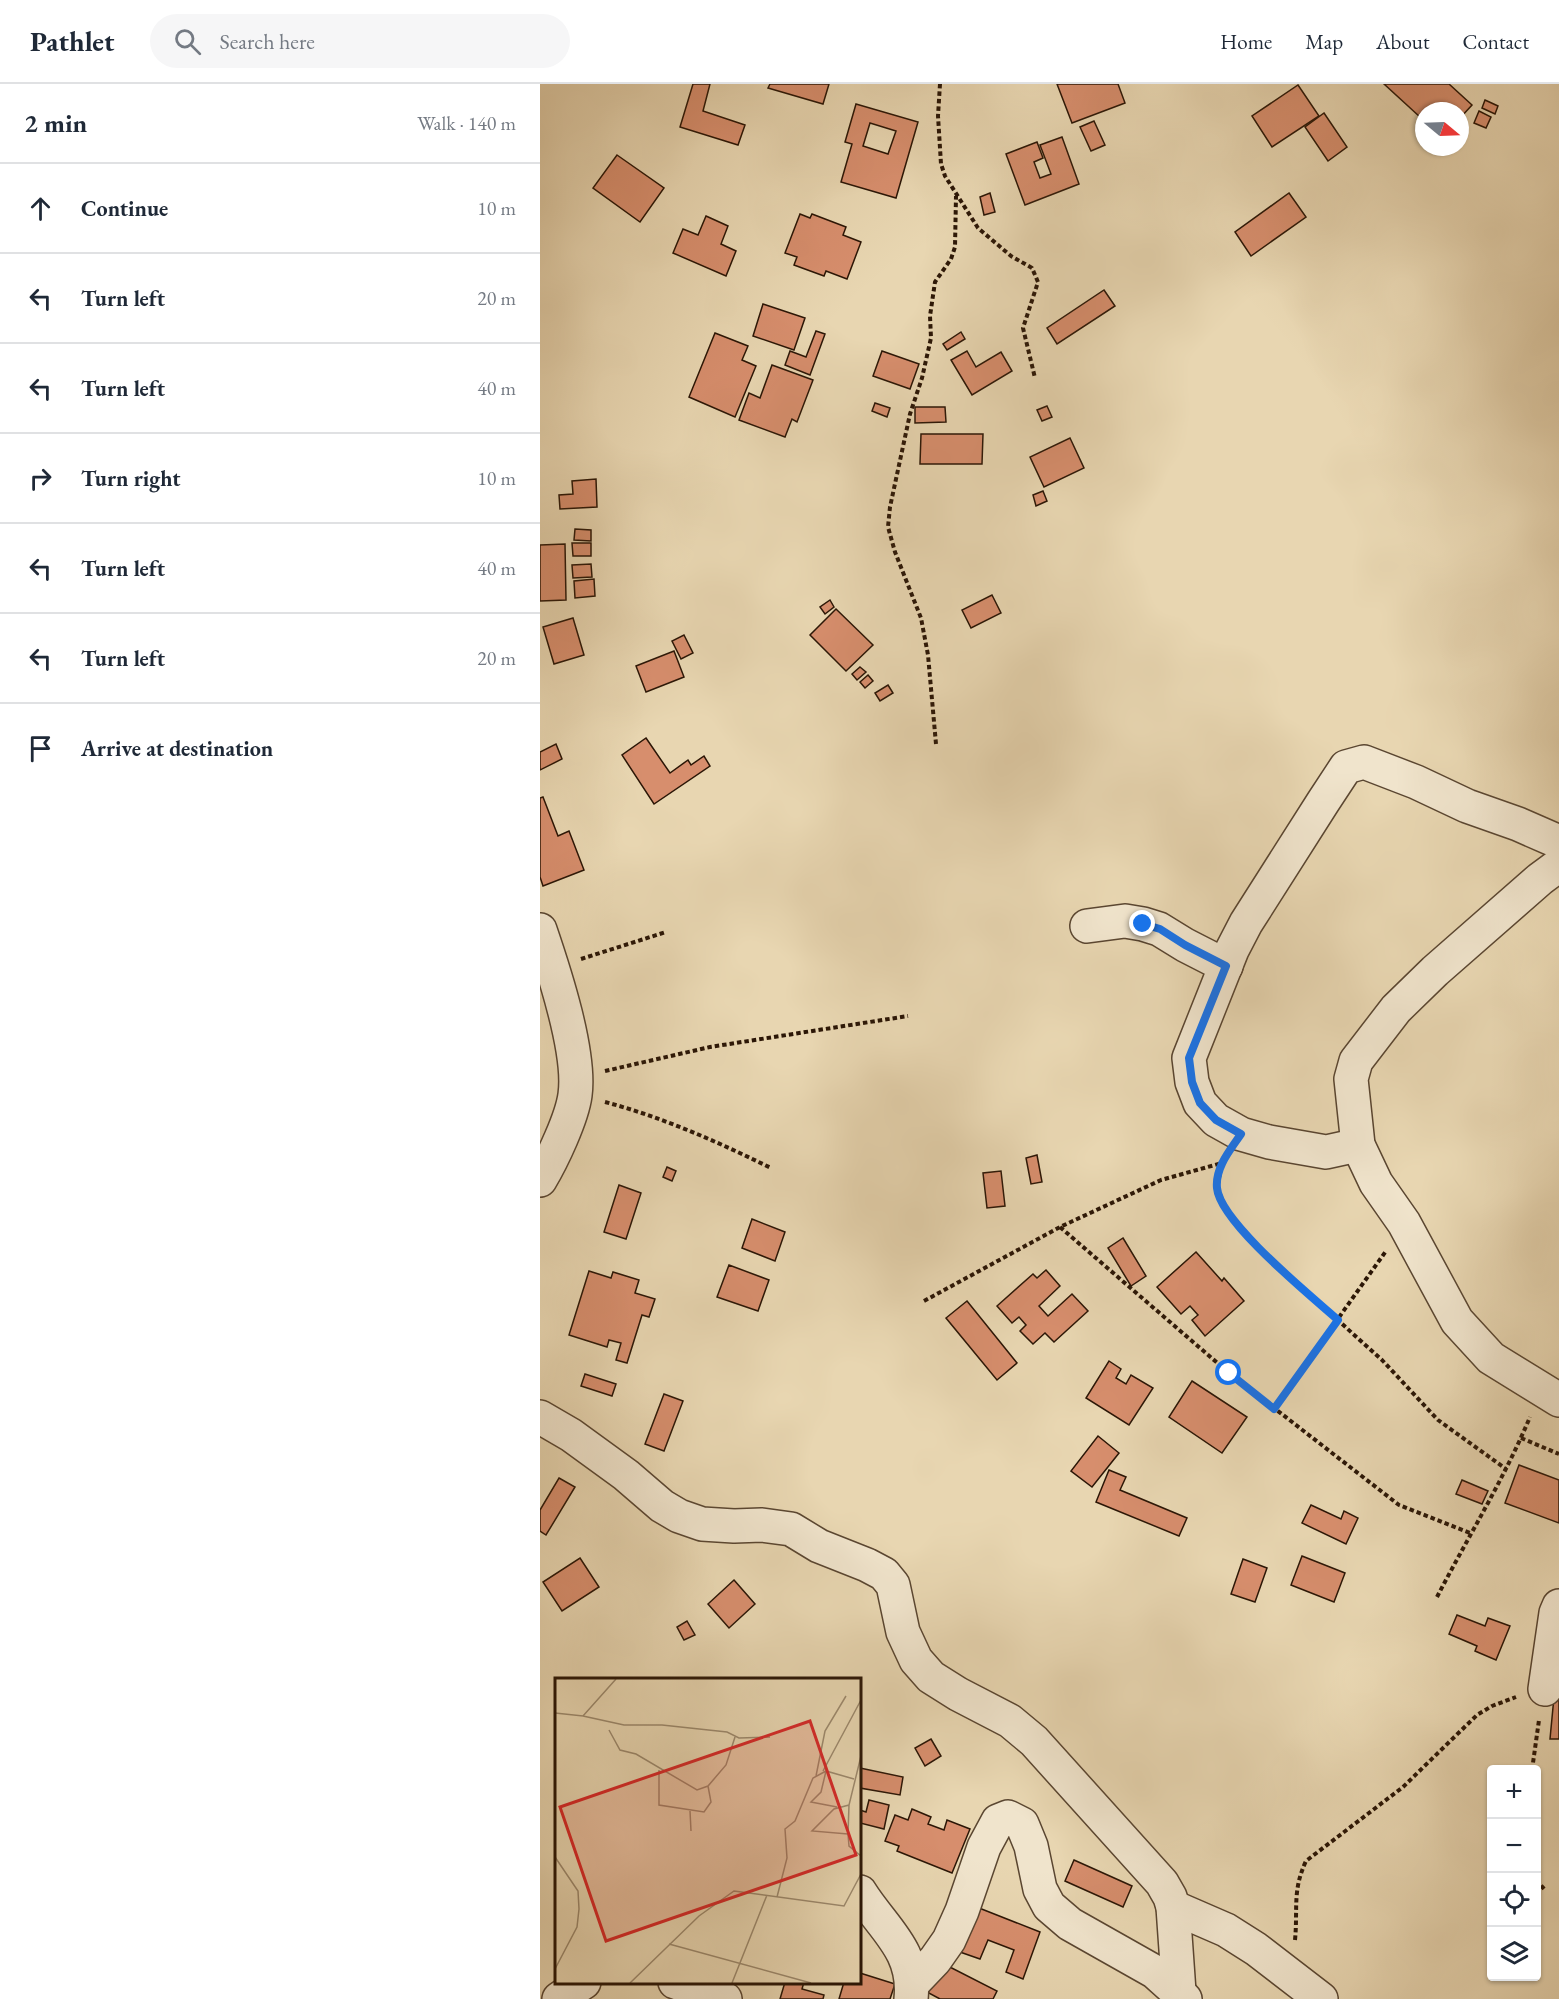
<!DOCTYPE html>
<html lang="en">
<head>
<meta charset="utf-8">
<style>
	:root { --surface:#fff; --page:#f6f6f7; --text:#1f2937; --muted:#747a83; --line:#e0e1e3 }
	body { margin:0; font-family:"EB Garamond",serif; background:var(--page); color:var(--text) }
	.controls { position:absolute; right:18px; bottom:18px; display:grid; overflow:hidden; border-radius:6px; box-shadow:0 2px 4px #0004 }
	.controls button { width:54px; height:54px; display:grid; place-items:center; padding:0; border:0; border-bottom:2px solid var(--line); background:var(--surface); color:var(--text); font:30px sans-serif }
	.compass { position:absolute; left:875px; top:18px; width:54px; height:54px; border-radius:50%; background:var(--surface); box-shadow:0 2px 4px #0004; rotate:109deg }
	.stop { position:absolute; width:18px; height:18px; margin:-14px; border:4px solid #1a73e8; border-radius:50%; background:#fff }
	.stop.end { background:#1a73e8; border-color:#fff; box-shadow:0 2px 6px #0008 }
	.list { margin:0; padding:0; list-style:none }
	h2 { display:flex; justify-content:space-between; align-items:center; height:78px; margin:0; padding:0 24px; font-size:26px }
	h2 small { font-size:20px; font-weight:400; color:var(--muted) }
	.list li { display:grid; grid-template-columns:39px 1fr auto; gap:18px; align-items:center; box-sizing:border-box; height:90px; padding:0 24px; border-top:2px solid var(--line) }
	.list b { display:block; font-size:22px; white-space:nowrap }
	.list em { font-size:20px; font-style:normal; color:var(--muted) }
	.icon { flex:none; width:33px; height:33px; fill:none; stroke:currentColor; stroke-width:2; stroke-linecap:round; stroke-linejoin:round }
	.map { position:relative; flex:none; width:1019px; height:1915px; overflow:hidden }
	header { display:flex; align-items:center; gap:36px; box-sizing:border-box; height:84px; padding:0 30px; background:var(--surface); border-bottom:2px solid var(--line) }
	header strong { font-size:28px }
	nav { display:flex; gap:33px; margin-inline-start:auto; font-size:21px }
	.search { width:420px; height:54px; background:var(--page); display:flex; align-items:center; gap:15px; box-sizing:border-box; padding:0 21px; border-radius:33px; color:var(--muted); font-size:22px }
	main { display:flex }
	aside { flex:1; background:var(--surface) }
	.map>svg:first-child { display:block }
	.building { fill:#d78e6d; stroke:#2b1606; stroke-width:1.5; fill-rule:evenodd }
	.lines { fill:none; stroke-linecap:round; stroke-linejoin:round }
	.minor-casing { stroke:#5a4631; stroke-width:36 }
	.path { stroke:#2b1606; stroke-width:4; stroke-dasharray:4.5 3; stroke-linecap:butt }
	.minor { stroke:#f0e4cc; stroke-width:33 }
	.route { stroke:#1a73e8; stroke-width:8 }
	.inset-road { fill:none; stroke:#9c896d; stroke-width:1.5 }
	.view { fill:#d62828; fill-opacity:0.15; stroke:#d62828; stroke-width:3 }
	.inset-edge { fill:none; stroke:#2b1606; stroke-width:3 }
</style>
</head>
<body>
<header>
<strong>Pathlet</strong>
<div class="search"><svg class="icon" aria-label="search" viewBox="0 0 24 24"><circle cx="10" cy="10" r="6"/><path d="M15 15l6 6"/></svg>Search here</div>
<nav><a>Home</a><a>Map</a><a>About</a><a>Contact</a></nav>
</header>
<main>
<aside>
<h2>2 min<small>Walk · 140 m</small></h2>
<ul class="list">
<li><svg class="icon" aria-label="ahead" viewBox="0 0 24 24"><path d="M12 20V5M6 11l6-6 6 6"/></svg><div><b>Continue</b></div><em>10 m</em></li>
<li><svg class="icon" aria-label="left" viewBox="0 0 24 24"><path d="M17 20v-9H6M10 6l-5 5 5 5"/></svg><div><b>Turn left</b></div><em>20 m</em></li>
<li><svg class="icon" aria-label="left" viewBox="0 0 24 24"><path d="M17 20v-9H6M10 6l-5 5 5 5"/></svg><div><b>Turn left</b></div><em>40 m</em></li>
<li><svg class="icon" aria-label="right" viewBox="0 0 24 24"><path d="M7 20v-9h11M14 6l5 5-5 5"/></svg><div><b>Turn right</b></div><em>10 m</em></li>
<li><svg class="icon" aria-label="left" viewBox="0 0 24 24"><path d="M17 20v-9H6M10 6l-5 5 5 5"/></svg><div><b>Turn left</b></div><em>40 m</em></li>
<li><svg class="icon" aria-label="left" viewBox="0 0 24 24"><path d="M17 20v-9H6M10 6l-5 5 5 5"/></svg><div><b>Turn left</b></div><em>20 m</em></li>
<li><svg class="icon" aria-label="arrive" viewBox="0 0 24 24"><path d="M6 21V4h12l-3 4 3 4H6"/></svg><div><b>Arrive at destination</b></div></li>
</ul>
</aside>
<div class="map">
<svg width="1019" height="1915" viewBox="0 0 1019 1915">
	<rect width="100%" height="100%" fill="#e8d6b1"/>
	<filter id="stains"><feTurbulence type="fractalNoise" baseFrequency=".00333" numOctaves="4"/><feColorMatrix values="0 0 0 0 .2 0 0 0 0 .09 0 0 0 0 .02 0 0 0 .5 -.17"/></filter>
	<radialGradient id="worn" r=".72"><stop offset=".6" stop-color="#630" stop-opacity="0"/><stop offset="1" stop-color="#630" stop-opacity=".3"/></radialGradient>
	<g class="building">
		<polygon points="153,0 170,0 163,27 205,41 198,61 140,43"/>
		<polygon points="230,0 289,0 283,20 228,4"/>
		<polygon points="517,0 578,0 585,19 532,39"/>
		<polygon points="844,0 909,0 932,21 920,34 920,27 891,27 888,25 880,33"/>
		<polygon points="758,1 779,32 732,63 712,32"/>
		<polygon points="945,16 958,22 955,30 942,24"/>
		<path d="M316 20 378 38 356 114 301 98 312 60 305 58ZM330 39 356 47 348 70 323 62Z"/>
		<polygon points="939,27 951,33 946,44 934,39"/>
		<polygon points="784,29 807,63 788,77 765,43"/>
		<polygon points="554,37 565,61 551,67 540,43"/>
		<polygon points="522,53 539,100 485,121 466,70 497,58 503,74 494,78 500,94 511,90 500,61"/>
		<polygon points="77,71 124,104 100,138 53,104"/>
		<polygon points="450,109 455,128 444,131 440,113"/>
		<polygon points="749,109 766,133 711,172 695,148"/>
		<polygon points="260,130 270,134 272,130 306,143 303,151 321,158 307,195 286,187 284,192 254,181 257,173 245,169"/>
		<polygon points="166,132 188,142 181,160 196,167 186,192 133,169 143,145 158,151"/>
		<polygon points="564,206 575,222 517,260 507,244"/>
		<polygon points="223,220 265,234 254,266 213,252"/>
		<polygon points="276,247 285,250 270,291 245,281 250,267 266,273"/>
		<polygon points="421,248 425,255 407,266 403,260"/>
		<polygon points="175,249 208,262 202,276 216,282 195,333 149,313"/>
		<polygon points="342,267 379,280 370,305 333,292"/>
		<polygon points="427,267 436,283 461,268 472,287 432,311 411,276"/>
		<polygon points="232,281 273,296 257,338 252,335 245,353 199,336 209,309 220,314"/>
		<polygon points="335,319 350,324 347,333 332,327"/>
		<polygon points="507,322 512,333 502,337 497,326"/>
		<polygon points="375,323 405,323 406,338 375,339"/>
		<polygon points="381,350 443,350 442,380 380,380"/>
		<polygon points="530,354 544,384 504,403 490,373"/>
		<polygon points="56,395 57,423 20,425 19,411 33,410 32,397"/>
		<polygon points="503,407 507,417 496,422 493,411"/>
		<polygon points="35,445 51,446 51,457 34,456"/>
		<polygon points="32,459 51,459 51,472 33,472"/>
		<polygon points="25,460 26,516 0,517 0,461"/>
		<polygon points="51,480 52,493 33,494 32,481"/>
		<polygon points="54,495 55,512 35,514 34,497"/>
		<polygon points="452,511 461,529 431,544 422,526"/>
		<polygon points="290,516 294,523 285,530 280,523"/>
		<polygon points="296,525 333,561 306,587 270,551"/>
		<polygon points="33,534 44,571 14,580 3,543"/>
		<polygon points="144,551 153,569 141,575 132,557"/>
		<polygon points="134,567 144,593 106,608 96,582"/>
		<polygon points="320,583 326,588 317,596 312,590"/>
		<polygon points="328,591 333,597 325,604 320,598"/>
		<polygon points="348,601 353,609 340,617 335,609"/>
		<polygon points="106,654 130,689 148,676 151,681 164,672 170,682 114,720 82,671"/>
		<polygon points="16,660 22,675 0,686 0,668"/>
		<polygon points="3,713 18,752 29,747 44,786 3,802 0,793 0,714"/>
		<polygon points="497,1071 502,1098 491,1100 486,1074"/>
		<polygon points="127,1083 136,1087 132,1097 123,1093"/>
		<polygon points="461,1087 465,1122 447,1124 443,1089"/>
		<polygon points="79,1101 101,1109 86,1155 64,1148"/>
		<polygon points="212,1135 245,1148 235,1177 202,1164"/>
		<polygon points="583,1154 606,1192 591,1202 568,1164"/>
		<polygon points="656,1168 682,1197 684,1194 704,1217 665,1252 652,1236 658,1231 650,1222 641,1230 617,1203"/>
		<polygon points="189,1181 229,1196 218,1227 177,1213"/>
		<polygon points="506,1186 520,1202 499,1222 508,1232 532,1210 548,1227 514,1258 505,1249 493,1260 480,1247 486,1241 479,1233 472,1239 457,1222 493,1190 497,1194"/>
		<polygon points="49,1187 71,1194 73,1188 99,1196 95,1209 115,1215 109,1233 102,1231 87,1279 76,1276 81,1259 69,1256 67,1263 29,1251"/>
		<polygon points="427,1217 477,1279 457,1296 406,1234"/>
		<polygon points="569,1277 581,1285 576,1294 586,1300 591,1291 613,1304 589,1341 546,1314"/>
		<polygon points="45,1290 76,1300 72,1312 41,1302"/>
		<polygon points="652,1297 707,1333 682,1369 629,1333"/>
		<polygon points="124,1310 143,1317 124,1367 105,1360"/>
		<polygon points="558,1352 579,1369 552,1403 531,1387"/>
		<polygon points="979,1381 1019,1396 1019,1439 965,1419"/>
		<polygon points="569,1386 586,1393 580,1406 647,1434 639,1452 556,1418"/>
		<polygon points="19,1394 35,1403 6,1451 0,1447 0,1426"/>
		<polygon points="922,1396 948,1407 942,1420 916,1410"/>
		<polygon points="771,1421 801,1435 804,1427 818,1434 806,1460 762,1439"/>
		<polygon points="762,1472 805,1489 794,1518 751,1501"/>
		<polygon points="40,1474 59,1503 22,1527 3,1498"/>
		<polygon points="703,1475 727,1484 715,1518 691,1510"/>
		<polygon points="194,1496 215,1520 189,1544 168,1520"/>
		<polygon points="917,1531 945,1542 948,1534 970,1542 956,1576 935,1567 937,1562 909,1550"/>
		<polygon points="147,1537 155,1551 144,1556 137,1543"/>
		<polygon points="1014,1613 1019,1614 1019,1655 1010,1655"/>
		<polygon points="391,1655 401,1672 385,1682 375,1664"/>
		<polygon points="320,1684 363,1693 360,1711 320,1704"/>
		<polygon points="329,1716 349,1721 344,1745 320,1739 320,1726 326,1728"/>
		<polygon points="372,1725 391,1733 388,1740 404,1746 407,1736 430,1745 412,1789 357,1767 359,1762 345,1757 355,1731 368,1736"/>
		<polygon points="534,1776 592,1802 583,1823 525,1797"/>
		<polygon points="434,1822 500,1848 483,1895 466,1888 474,1866 448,1856 440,1875 417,1867"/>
		<polygon points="400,1878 457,1907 453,1915 400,1915 385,1907"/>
		<polygon points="320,1889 355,1900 350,1915 299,1915 304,1898 320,1898"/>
		<polygon points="245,1898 264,1898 262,1905 284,1911 283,1915 240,1915"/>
	</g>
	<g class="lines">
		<defs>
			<g id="minor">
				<polyline points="1019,781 1000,795 895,887 856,925 816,977 811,995 818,1061 836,1099 864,1139 917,1237 951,1274 1019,1316"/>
				<polyline points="547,842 585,837 603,840 619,845 645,861 686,882"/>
				<path d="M0 846C14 887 41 969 35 1011 32 1034 12 1076 0 1096"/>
				<polyline points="818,1061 786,1068 729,1058 701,1050 676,1036 660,1019 652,998 649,974 692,866 706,839 783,718 806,683 824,678 876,698 927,722 978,740 1019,758"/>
				<polyline points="0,1333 31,1351 86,1391 122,1422 139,1432 162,1440 194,1442 222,1441 251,1445 279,1462 327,1481 344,1490 353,1501 363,1548 376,1576 391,1593 418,1610 470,1637 494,1657 622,1799 630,1813 633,1823 639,1908"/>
				<polyline points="1005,1605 1016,1529 1019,1522"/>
				<path d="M320 1808C343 1845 376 1866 371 1915"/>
				<polyline points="633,1823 686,1846 716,1865 781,1915"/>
				<polyline points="135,1898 185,1915"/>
				<polyline points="373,1899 395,1876 409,1856 422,1827 444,1763 458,1737 468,1733 482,1740 491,1762 500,1805 509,1822 530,1840 615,1888 645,1915"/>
				<polyline points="19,1915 44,1898"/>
			</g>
		</defs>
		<use href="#minor" class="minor-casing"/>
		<g class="path">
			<polyline points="400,0 398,32 401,80 405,92 438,144 471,172 492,184 498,198 483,244 495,294"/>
			<polyline points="396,660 388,571 381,534 355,468 348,443 350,423 370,330 382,294 391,254 390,232 395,198 411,175 415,163 416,112"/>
			<polyline points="41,875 126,848"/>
			<polyline points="65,987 170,963 368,932"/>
			<path d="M65 1018C122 1033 178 1058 231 1084"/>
			<polyline points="685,1075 682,1079 677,1104 690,1133 729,1174 842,1276 898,1336 966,1385"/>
			<polyline points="520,1143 689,1289 859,1421 930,1449"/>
			<polyline points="384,1217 520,1143 621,1096 682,1079"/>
			<polyline points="734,1325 846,1167"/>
			<polyline points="981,1354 1019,1370"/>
			<path d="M897 1513C928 1453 964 1395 990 1333"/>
			<polyline points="992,1686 999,1636"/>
			<polyline points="996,1796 1006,1807"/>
			<path d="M755 1856C758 1825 752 1807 766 1777L863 1703 937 1631 952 1622 976 1613"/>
		</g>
		<use href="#minor" class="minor"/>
	</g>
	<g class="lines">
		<path class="route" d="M603 840 620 845 645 861 686 882 649 974 652 998 660 1019 676 1036 701 1050C691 1065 675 1083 677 1104 680 1138 770 1211 798 1236L734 1325 689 1289"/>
	</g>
	<g transform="translate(15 1594)">
		<rect width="306" height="306" fill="#e8d6b1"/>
		<path class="inset-road" d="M0 35 28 38 61 1M28 38 69 47H107L172 54 184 60 215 59M54 52 65 72 81 76 142 112 153 108 171 87 180 59M306 78 294 127 293 156 294 168 306 178M104 92V127L149 134 156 124 153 108M268 93 306 22M261 98 270 53 291 18M282 129 256 124 266 114 271 93 299 101M135 133 136 153M293 156 257 153 279 131 294 127M0 179 23 213 24 231 22 249 0 291M222 219 232 180 230 151 240 143 258 100 271 93M114 266 256 305M75 305 144 238 179 213 289 228 306 196M177 305 212 217"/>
		<path class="view" d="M255 43 301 177 51 263 5 129Z"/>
		<rect width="306" height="306" class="inset-edge"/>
	</g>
	<rect width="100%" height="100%" filter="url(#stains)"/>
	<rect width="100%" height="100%" fill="url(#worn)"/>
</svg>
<div class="controls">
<button>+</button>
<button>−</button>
<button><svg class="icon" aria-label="locate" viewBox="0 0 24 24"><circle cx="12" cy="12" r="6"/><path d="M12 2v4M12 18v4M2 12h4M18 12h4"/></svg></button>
<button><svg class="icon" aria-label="layers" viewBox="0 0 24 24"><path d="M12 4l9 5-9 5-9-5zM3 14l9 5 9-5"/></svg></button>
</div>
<svg class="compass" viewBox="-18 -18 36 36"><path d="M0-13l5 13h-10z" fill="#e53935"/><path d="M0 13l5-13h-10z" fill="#747a83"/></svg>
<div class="stop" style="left:689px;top:1289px"></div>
<div class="stop end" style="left:603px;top:840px"></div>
</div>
</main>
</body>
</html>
